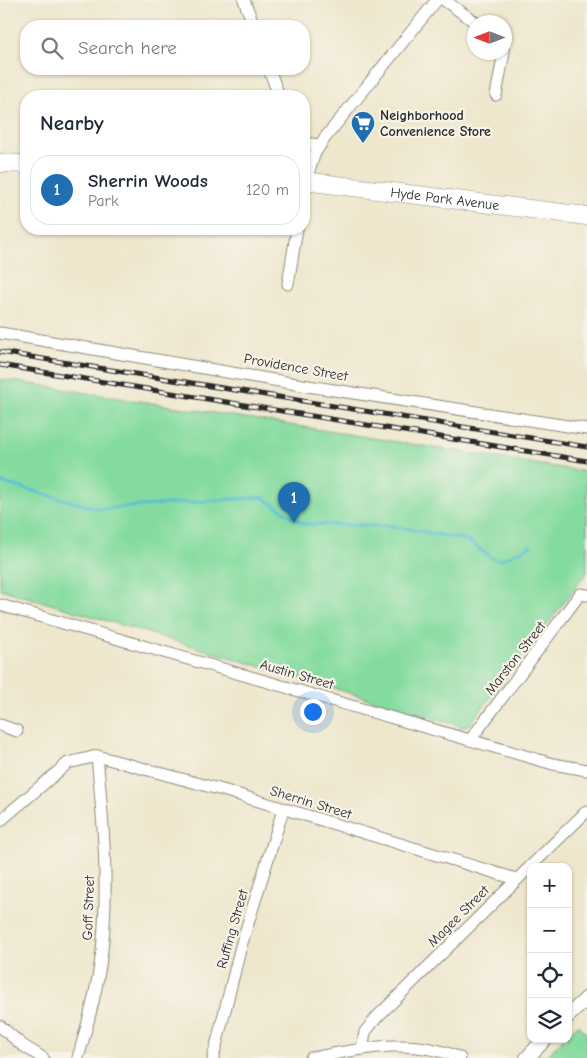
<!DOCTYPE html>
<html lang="en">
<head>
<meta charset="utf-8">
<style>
	:root { --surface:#fff; --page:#f2f2f3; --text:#1f2937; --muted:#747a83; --line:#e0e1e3; --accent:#1f6fb2 }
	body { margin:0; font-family:"Comic Neue",sans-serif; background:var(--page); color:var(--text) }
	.controls { position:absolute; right:15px; bottom:15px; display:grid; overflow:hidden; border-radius:10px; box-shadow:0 1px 4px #0004 }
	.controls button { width:45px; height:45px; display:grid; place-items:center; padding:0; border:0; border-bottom:1px solid var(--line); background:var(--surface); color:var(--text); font:25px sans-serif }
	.compass { position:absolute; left:467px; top:15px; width:45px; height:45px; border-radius:50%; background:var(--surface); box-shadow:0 1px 4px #0004; rotate:270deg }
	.you { position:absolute; left:312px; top:711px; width:18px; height:18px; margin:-12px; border:4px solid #fff; border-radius:50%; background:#1a73e8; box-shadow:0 0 0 8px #1a73e833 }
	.badge { display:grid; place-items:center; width:32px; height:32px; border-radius:50%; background:var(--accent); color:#fff; font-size:16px; font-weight:700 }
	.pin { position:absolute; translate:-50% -41px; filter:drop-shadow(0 1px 2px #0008) }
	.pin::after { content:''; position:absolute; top:26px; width:18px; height:15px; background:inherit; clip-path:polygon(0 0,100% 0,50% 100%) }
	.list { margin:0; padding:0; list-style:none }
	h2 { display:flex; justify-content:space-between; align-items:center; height:65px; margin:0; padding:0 20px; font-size:21px }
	h2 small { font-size:16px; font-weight:400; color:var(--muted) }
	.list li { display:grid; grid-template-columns:32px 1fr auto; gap:15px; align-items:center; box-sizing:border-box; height:70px; margin:0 10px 10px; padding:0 10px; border:1px solid var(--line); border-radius:20px }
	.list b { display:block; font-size:19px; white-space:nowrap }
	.list p { margin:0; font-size:16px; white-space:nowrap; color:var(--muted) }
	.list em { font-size:16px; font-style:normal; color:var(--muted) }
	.icon { flex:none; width:28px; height:28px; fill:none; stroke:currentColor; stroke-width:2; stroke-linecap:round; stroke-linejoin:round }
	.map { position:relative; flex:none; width:587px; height:1058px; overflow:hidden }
	.search { position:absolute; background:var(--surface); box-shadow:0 1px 4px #0004; left:20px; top:20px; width:290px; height:55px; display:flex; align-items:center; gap:12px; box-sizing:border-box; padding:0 18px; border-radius:20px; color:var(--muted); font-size:19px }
	.panel { position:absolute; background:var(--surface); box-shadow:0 1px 4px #0004; left:20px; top:90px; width:290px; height:145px; border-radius:20px }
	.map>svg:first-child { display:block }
	.green { fill:#84db9f; stroke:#588365 }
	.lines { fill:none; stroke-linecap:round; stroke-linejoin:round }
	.stream { stroke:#58bdd6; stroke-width:3 }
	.minor-casing { stroke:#8c897c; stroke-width:13 }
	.tertiary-casing { stroke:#8c897c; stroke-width:16 }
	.primary-casing { stroke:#8c897c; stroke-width:19 }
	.minor { stroke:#fff; stroke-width:11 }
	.tertiary { stroke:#fff; stroke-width:14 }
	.primary { stroke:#fff; stroke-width:18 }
	.rail-casing { stroke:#2b2b2b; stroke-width:5 }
	.rail { stroke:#f7f3e8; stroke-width:3; stroke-dasharray:9; stroke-linecap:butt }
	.labels { text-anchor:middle; stroke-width:4.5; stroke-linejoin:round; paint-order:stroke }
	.poi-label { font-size:14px; font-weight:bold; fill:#2b2b2b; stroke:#f7f3e8; text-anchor:start }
	.street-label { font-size:14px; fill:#2b2b2b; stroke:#f7f3e8 }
</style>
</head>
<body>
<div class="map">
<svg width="587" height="1058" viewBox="0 0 587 1058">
	<rect width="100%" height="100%" fill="#f7f3e8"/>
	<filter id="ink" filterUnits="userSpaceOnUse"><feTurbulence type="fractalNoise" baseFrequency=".02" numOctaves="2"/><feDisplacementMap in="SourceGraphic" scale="10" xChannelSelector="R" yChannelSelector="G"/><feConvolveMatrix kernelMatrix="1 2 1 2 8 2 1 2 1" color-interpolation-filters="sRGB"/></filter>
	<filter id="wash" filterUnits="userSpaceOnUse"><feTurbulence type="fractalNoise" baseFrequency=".0096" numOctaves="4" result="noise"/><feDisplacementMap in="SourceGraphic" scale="20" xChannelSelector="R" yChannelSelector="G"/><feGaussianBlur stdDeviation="1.12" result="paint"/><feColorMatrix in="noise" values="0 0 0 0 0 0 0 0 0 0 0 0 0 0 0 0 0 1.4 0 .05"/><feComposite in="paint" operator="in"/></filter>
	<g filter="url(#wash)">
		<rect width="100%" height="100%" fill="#eee7cd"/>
		<g class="green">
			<polygon points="0,379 587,472 587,573 470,724 464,727 0,589"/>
			<polygon points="578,1025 587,1034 587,1058 545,1058 563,1039 568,1039 568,1034"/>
		</g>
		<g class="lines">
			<polyline class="stream" points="0,482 99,509 262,497 304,524 393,526 467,540 492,558 500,560 531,546"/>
		</g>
	</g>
	<g filter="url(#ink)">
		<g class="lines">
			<defs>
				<g id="minor">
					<polyline points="244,0 254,26"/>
					<polyline points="444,0 475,22"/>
					<polyline points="269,69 279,96"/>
					<polyline points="496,95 504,52"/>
					<polyline points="304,143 320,145"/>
					<polyline points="304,185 315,153 324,139 437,0"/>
					<polyline points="288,284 297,229"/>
					<polyline points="0,333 308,386 587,429"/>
					<polyline points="0,605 553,764 587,770"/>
					<polyline points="0,725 17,731"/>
					<polyline points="471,739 580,594 587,595"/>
					<polyline points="97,756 226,791 516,879"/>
					<polyline points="0,821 68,763 97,756"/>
					<polyline points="0,1026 22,1045 43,1058"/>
					<polyline points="362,1049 365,1032 377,1017 587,811"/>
					<path d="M78 1058C88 1023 98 987 102 950 109 885 103 820 97 756"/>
					<polyline points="213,1058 241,946 283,810"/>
					<path d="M311 1058C361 1049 411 1036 460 1058"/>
				</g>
				<g id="tertiary">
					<polyline points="568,1016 587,998"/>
					<polyline points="527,1058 545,1039"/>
				</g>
				<g id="primary">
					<polyline points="0,163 26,164"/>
					<path id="s1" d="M304 181 587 216"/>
				</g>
			</defs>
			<use href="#minor" class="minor-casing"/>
			<use href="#tertiary" class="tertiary-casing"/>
			<use href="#primary" class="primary-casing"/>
			<use href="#minor" class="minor"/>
			<use href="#tertiary" class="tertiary"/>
			<use href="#primary" class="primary"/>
			<defs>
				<g id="rail">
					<polyline points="0,352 587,447"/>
					<polyline points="0,365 587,461"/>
				</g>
			</defs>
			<use href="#rail" class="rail-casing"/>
			<use href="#rail" class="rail"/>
		</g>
	</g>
	<defs>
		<symbol id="supermarket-pin" viewBox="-11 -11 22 30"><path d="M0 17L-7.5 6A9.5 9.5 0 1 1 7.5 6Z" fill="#1f6fb2" stroke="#f7f3e8"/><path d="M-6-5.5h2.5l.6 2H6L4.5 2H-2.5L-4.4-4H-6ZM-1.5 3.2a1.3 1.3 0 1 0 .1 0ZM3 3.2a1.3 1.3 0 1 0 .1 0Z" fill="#fff"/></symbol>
	</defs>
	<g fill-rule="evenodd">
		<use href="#supermarket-pin" x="349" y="109" width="28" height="38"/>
	</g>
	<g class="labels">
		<g class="poi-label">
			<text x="380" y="120">Neighborhood<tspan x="380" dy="16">Convenience Store</tspan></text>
		</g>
		<g class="street-label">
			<text dy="5" stroke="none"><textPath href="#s1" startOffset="142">Hyde Park Avenue</textPath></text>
			<text transform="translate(296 367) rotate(10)" y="5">Providence Street</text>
			<text transform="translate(515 658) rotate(-52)" y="5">Marston Street</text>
			<text transform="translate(297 674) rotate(16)" y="5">Austin Street</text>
			<text transform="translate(311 802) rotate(17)" y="5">Sherrin Street</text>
			<text transform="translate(88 908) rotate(-88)" y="5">Goff Street</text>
			<text transform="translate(458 916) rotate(-45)" y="5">Magee Street</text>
			<text transform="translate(232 929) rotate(-74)" y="5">Ruffing Street</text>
		</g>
	</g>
</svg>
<div class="controls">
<button>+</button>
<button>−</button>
<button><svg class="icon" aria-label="locate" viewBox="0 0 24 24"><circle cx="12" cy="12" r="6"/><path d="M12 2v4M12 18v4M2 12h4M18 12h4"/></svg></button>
<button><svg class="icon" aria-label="layers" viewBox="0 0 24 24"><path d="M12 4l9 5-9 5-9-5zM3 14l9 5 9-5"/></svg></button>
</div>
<svg class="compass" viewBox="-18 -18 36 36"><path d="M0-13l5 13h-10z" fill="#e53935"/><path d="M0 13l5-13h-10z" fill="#747a83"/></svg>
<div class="you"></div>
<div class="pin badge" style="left:294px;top:523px">1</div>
<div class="search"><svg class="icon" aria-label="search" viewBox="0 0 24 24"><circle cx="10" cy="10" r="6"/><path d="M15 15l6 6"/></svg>Search here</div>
<section class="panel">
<h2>Nearby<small></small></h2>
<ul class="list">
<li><span class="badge">1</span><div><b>Sherrin Woods</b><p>Park</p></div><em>120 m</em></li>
</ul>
</section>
</div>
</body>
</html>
